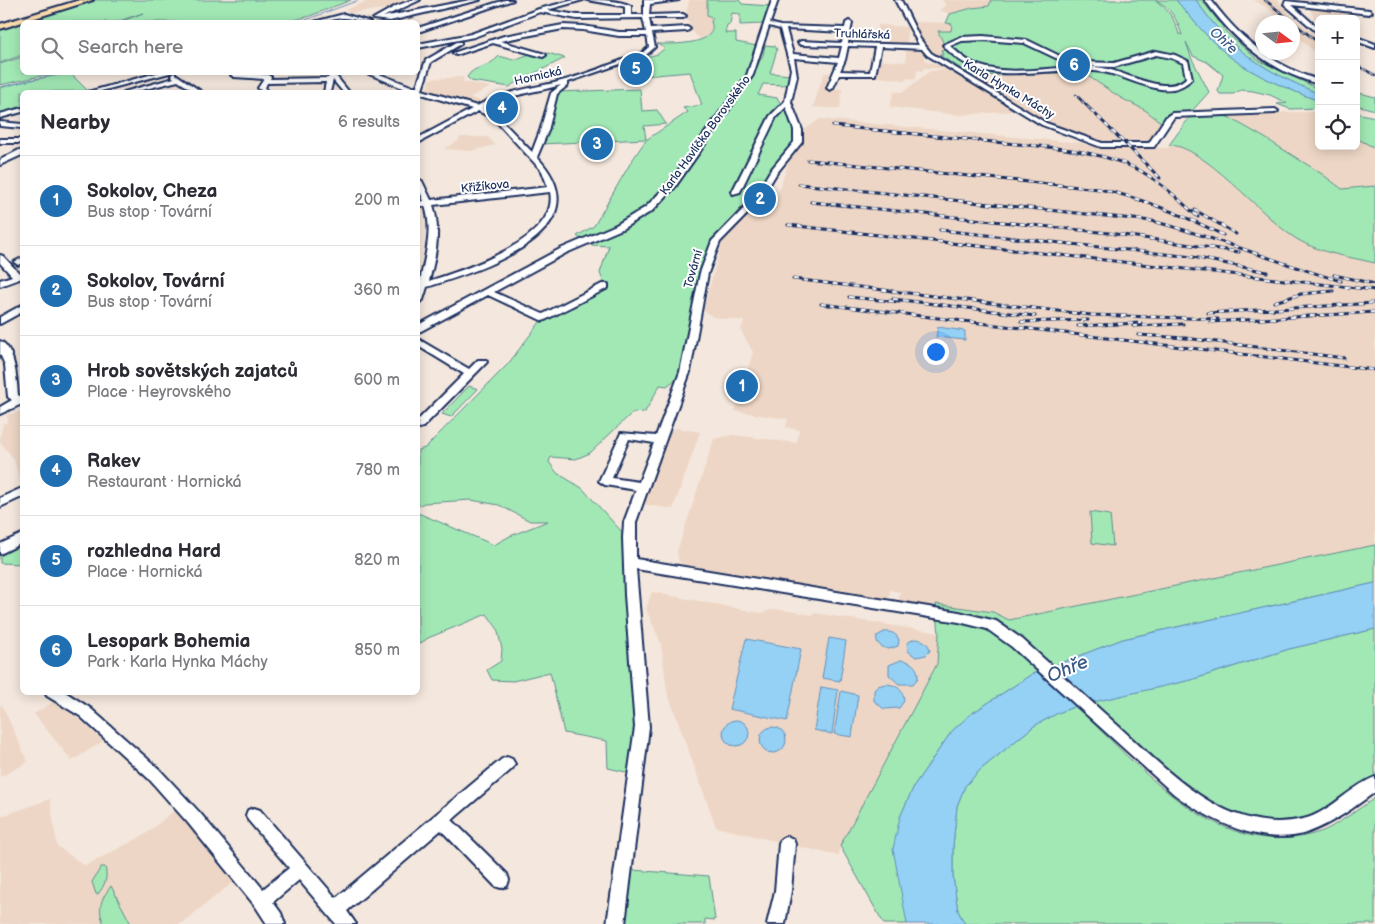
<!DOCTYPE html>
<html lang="en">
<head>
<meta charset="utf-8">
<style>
	:root { --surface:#fff; --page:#f2f2f3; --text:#2b2b33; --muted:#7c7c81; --line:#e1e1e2; --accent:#1f6fb2 }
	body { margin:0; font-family:"Balsamiq Sans",sans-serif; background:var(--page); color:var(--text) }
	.controls { position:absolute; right:15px; top:15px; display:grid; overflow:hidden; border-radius:8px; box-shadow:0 2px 12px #0003 }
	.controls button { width:45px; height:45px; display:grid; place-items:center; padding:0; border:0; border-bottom:1px solid var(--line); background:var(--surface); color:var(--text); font:25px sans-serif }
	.compass { position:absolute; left:1255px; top:15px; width:45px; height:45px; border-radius:50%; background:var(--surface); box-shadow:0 2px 12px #0003; rotate:105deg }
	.you { position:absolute; left:935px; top:351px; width:18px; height:18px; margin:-12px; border:4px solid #fff; border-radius:50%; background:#1a73e8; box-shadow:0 0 0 8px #1a73e833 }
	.badge { display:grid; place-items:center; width:32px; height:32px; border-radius:50%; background:var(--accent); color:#fff; font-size:16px; font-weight:700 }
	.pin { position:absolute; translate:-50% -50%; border:2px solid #fff; box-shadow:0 1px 5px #0006 }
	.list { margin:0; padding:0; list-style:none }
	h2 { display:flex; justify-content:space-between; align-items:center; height:65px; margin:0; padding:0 20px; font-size:21px }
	h2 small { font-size:16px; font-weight:400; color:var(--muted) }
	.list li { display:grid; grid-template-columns:32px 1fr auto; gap:15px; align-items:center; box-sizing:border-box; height:90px; padding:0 20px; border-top:1px solid var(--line) }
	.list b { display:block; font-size:19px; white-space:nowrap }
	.list p { margin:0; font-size:16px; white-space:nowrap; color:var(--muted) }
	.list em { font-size:16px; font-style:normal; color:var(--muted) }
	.icon { flex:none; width:28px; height:28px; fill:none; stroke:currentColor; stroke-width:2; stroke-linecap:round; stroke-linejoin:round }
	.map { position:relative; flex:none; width:1375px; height:924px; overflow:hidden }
	.search { position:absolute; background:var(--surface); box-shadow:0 2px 12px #0003; left:20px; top:20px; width:400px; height:55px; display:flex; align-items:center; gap:12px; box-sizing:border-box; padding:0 18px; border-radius:8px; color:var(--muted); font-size:19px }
	.panel { position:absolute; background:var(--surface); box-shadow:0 2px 12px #0003; left:20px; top:90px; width:400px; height:605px; border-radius:8px }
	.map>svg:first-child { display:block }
	.built { fill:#edd6c5 }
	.green { fill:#a2e8b5; stroke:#5e8c8a }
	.water { fill:#94d1f5; stroke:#6490b9 }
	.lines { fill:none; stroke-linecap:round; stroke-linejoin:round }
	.stream { stroke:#6490b9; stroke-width:1 }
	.minor-casing { stroke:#1b2f5e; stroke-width:4 }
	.major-casing { stroke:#1b2f5e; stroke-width:4 }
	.minor { fill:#fff; fill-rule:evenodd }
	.major { fill:#fbdcab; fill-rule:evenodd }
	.rail-far1-casing { stroke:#1b2f5e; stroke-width:2.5 }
	.rail-casing { stroke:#1b2f5e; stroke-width:3 }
	.rail-far1 { stroke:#fff; stroke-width:1; stroke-dasharray:4; stroke-linecap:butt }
	.rail { stroke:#fff; stroke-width:2; stroke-dasharray:5; stroke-linecap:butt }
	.labels { text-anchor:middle; stroke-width:4; stroke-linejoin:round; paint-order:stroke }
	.far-street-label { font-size:12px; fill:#1b2f5e; stroke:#fff }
	.far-water-label { font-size:14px; font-style:italic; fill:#395884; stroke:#fff }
	.near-water-label { font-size:19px; font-style:italic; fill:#395884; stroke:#fff }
</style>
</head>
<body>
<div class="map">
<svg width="1375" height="924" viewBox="0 0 1375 924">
	<rect width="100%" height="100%" fill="#f4e7dd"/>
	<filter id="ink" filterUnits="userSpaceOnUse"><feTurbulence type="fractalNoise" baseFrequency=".02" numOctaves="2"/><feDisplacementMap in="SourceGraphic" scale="10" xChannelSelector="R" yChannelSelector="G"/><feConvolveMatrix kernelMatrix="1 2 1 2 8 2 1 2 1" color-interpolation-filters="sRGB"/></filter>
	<g filter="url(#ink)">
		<g class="built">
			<polygon points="371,0 412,0 392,8 351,13 345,10"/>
			<polygon points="689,0 734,0 713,18 711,33 700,39 689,28 691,27 686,16"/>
			<polygon points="942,0 992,0 989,6 972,8 950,14 939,10 946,6"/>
			<polygon points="1254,0 1278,0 1291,16 1319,38 1319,56 1293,33 1292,22 1283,22 1267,8"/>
			<polygon points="1308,5 1345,9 1349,19 1319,19 1319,23 1316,22"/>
			<polygon points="912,22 952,23 951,31 938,31 946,50 941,50 943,55 934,56 931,54"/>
			<polygon points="878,25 907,27 907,47 888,46 888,34 877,33"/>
			<polygon points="922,49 926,62 944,65 942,68 923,68 923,71 917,70 916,79 906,78 905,80 869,76 873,60 906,62 906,50"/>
			<polygon points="947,69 951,69 980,86 992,97 1013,111 959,115 890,107 894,92 903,92 930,71"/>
			<polygon points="1082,72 1121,98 1145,110 1162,123 1151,142 1101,142 1056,126 1015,106 1018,105 972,76"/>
			<polygon points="824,73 830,73 826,88 842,89 840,109 813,107"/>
			<polygon points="463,77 464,82 491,87 470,97 483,102 473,104 427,92 429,79"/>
			<polygon points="1317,112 1319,113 1319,146 1356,146 1356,138 1375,148 1375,186 1342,189 1322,174 1265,138 1230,118 1217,113"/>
			<polygon points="820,119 1081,143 1109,149 1112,147 1169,148 1168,145 1178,145 1202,158 1292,236 1375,263 1375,545 1008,620 993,612 936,604 933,607 903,602 899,600 900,592 890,590 889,597 884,599 691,568 679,562 677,552 714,439 733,435 797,443 799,430 786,427 788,419 735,411 741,391 745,391 747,382 744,381 753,352 741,331 744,321 713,317 703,310 723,240 750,211 761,204 774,205 791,155 802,132"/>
			<polygon points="460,137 488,137 495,145 471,151 444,149 458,141"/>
			<polygon points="22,411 22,488 14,459 0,442 0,437 3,424 8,422 7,415"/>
			<polygon points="676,428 700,432 673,509 643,504 671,431"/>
			<polygon points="652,592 760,613 776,609 813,615 814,613 939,633 937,664 840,846 839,856 716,827 667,691 661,643 646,609"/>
			<polygon points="55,701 85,724 103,741 72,761 34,714"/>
			<polygon points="2,705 28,762 0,777 0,706"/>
			<polygon points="50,799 57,846 85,866 146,834 177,808 235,881 180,924 0,924 0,817"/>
		</g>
		<g class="green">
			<polygon points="89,0 351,0 310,16 287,22 120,22 143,13 116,22 22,22 22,55 0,63 0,29 18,20"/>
			<path d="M707 0H739L742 4 770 6 763 24 740 25V14L732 13 730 24 727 25 725 33H736V42L757 46 750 75 753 74 763 55 765 45 775 46 777 50 770 73 790 75 788 84 782 85 763 84 758 95 777 98 781 104 778 108H785L795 134 793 143 750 198 710 242 685 372 667 386 660 385 645 412 632 413 590 453 576 459 551 457 549 462 557 473 582 488 622 532 636 726 630 773 608 768 607 741 564 733 550 672 513 681 492 680 487 670 501 661 502 649 497 628 487 614 428 638 418 645V513L494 545 510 536 548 521H530L499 505 471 500 424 503 418 506V450L425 448 508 364 543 318 605 286 600 273 609 246 591 245 615 230 585 242 577 236 594 226 631 162 646 140 688 112 683 108 702 105 690 72 632 77 627 62 658 54 665 48 657 44C671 44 721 46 711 21L713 18 707 15Z"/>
			<path d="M991 0H1154C1168 8 1174 18 1179 34L1182 35C1177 19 1171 8 1156 0H1176C1193 20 1209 40 1229 56 1255 76 1288 89 1319 101V108L1290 109 1277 104 1287 103 1270 95 1253 91 1241 90 1233 94H1220L1218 91 1223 75 1207 62 1193 56 1186 42 1191 57 1209 92 1191 112 1167 114 1162 123 1145 110 1121 98 1082 72 973 76 939 55H943L941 50 946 49 938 31H951L952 24 946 23 950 14 972 8 989 6Z"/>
			<path d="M1196 0H1202L1227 33 1258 60 1319 89V94C1264 70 1230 51 1196 0Z"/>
			<path d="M532 53 541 56 548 53 565 58 513 84 510 87 471 81 467 77C474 65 488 69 499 56L514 60Z"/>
			<polygon points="22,57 22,72 54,73 0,85 0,64"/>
			<polygon points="70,73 88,91 22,92 22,109 0,115 0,88 25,81"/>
			<polygon points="640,89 642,111 657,110 666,124 644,126 646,139 541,144 557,92"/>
			<polygon points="1356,92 1375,97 1375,110 1356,105"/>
			<path d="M1217 113 1230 118 1265 138 1322 174 1342 189 1375 186V263C1346 256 1317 253 1292 236 1262 216 1202 144 1169 145L1192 114Z"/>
			<polygon points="1356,113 1375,117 1375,148 1356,138"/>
			<polygon points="469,386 478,389 451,417 442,414"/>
			<polygon points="1090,512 1110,515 1113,546 1092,543"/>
			<polygon points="22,545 22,564 0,563 0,556"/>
			<polygon points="1375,545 1375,583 1123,639 1032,674 971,714 952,731 915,784 900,817 907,924 884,924 840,846 937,664 939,633 936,604 993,612 1009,620"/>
			<path d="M1375 629V777C1350 794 1325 815 1295 821 1222 838 1140 747 1091 702L1191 680 1289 649Z"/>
			<path d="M1076 706C1141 768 1219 865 1320 832 1333 828 1361 807 1375 798V924H965L958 911 953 877V846L957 806 965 786 980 770 1034 726 1058 713Z"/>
			<path d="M101 867H105C108 878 105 885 98 894H96L92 882Z"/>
			<polygon points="632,870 709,876 715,920 705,919 705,924 622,924"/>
			<path d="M111 886 131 924H104C97 908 101 899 111 886Z"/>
		</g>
		<g class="water">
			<path d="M1176 0H1196C1230 51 1264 70 1319 94V101C1288 89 1255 76 1229 56 1209 40 1193 20 1176 0Z"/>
			<polygon points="938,327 965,331 965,340 936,337"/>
			<polygon points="1375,583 1375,629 1289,649 1191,680 1076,706 1058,713 1034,726 980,770 965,786 957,806 953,846 953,877 958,911 965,924 907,924 893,849 900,817 915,784 952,731 971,714 1032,674 1123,639"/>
			<path d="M884 632C891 631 897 634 899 640L898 646 889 649C882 648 875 644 877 636Z"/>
			<polygon points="829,638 846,641 840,681 822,678"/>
			<polygon points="746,639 801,649 787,721 729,709"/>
			<path d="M914 639C922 639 929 642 930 651L926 655 916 657 908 651 907 643Z"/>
			<path d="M901 660C911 661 919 667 918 678L913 684H899L889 675V665Z"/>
			<path d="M885 684C895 684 904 689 904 701L899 708 884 709 874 701V690L878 686Z"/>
			<polygon points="821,687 838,690 832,734 814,730"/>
			<polygon points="841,691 858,695 852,737 834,734"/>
			<circle cx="736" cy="733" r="13"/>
			<circle cx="773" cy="740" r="13"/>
		</g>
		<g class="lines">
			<g class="stream">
				<polyline points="300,22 359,0"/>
				<polyline points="0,87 68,72"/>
			</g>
			<defs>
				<g id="minor">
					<polygon points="412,0 420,0 383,17 470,0 480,0 390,21 373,19 396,6"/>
					<polygon points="505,0 513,0 418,32 418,28"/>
					<path d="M574 0H583L547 10 577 15H625V7L622 6 587 0C601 0 619 0 631 6V15H644V0H679L650 4 649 15 683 14 686 16 683 18H649L651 29 687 27 690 29 687 31 652 33 655 47 646 55 568 82V85L557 94 548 131 537 157C607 231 481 270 427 287L423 300 418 303C418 270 436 240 425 206H418V202L424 201 418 187V179L422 181 431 200 548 187 542 171 494 119 478 111 418 143V138L472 109 405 89 364 72H374L416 88 426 60 457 42H461V44L431 62 422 90 477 106C502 92 527 89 554 83 584 76 613 63 642 53L649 47 647 36H619L583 30 563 29 500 41 545 54 546 55 543 57 493 43 456 55 453 53 504 36 563 25 583 26 619 32H646L643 18 577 19 540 12 474 37 418 48V44L471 34 539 9ZM561 85 551 93 540 131 532 152 498 117 483 108C509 94 533 93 561 85ZM550 192C560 240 463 270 429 281 436 256 441 230 433 205Z"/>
					<path d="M772 0H778L770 23 780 26 845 28 846 23 849 21 852 23 848 43 919 45 895 0H901L920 39 931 53 1046 123 1102 143H1149L1166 117 1172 113 1275 109 1278 111 1275 113 1174 117 1154 147H1101L1042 125 927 55 922 49 881 47 875 75H839L833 88 830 90 827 88 838 62 794 58 797 76 791 102 802 130V142L776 174 759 202 720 242 708 273 690 372 636 522V559L959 612 996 621 1022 639C1053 667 1084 695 1115 723 1166 769 1226 837 1303 819 1330 813 1349 787 1375 777V792C1354 807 1334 823 1309 832 1264 848 1210 821 1174 794L1012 647 987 629 959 622 636 569 649 727 625 924H607L635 727 625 595 623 538 624 522 636 490 605 485 599 481 621 433 656 436 680 372 700 273 712 241 753 199 770 171 794 142V130L786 107 776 117 740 192 733 194 732 192 770 116 785 101 791 69 780 29 769 26 753 75 675 187 652 211 622 229 566 253 494 292 543 314 602 284H608V288L543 321 488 295 421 331 418 332V325L560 249 616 225 646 207 669 183 747 75ZM786 29 844 32 842 43 801 41 798 43 801 45 842 46 839 58 793 54ZM848 46 875 47 870 72 840 71 845 60ZM629 439 654 443 639 482 612 478Z"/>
					<path d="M1205 0H1211C1238 37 1274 67 1319 80V84C1271 72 1233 40 1205 0Z"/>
					<polygon points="1286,1 1369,10 1372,12 1369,14 1292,5 1319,29 1319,34 1284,4"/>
					<path d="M344 14 370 22C360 23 351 17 342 18 332 19 324 23 314 22Z"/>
					<path d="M983 36 1027 40 1064 58 1081 62 1114 63 1156 51 1175 55 1188 61 1192 78C1170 105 1130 76 1103 72 1064 66 1024 78 985 71 968 67 954 58 943 45L961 37ZM983 40 1024 43 1060 60 1081 66 1114 67 1156 55 1171 58 1183 63 1186 78C1167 97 1126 72 1103 68 1062 62 1009 81 971 62 963 58 956 51 950 46L962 41Z"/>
					<polygon points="1356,37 1375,44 1375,48 1356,41"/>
					<polygon points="160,72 173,72 97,92 88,92"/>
					<polygon points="233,72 268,75 271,77 270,79 328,78 331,72 337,72 336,76 349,92 343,92 333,80 330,92 324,92 326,82 267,83 265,88 269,92 263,92 258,88 264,79 234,77 231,75"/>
					<polygon points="174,73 202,92 195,92 178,81 133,92 124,92 174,78 171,75"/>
					<polygon points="22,108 22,112 0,118 0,114"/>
					<polygon points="0,122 22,124 22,128 0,126"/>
					<rect x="0" y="139" width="22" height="4"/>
					<polygon points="19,150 22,150 22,155 0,165 0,160"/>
					<polygon points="0,255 3,256 19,273 22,272 22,278 0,286 0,280 12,276 0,263"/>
					<polygon points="22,258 22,263 18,265 14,262"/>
					<polygon points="22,305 22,312 0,324 0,317"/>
					<polygon points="418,339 469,369 478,360 486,360 487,362 423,427 419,428 418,420 464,374 418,346"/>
					<path d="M0 341C15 347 17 381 18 395L22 397V404L0 414V407L12 400 8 397 5 365 0 354Z"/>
					<polygon points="22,488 22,497 0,507 0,498"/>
					<polygon points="22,534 22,543 0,554 0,544"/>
					<polygon points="45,692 65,692 90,708 159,769 200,813 263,889 289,868 248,820 246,815 248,810 254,808 260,810 336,898 502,759 507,757 512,759 515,764 512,769 452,820 507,874 509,880 507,886 501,888 495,886 441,830 347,911 356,924 336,924 299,880 273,902 281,913 285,924 267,924 256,907 188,823 149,779 80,716 47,696"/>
					<polygon points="787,836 793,839 795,844 791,891 785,924 767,924 775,891 779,844 781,839"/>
				</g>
				<polygon id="major" points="80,0 93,0 0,29 0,24"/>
			</defs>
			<use href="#minor" class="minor-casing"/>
			<use href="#major" class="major-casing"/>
			<use href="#minor" class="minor"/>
			<use href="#major" class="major"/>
			<defs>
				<g id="rail-far1">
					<polyline points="1265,0 1319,43"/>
					<polyline points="1356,65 1375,75"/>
					<polyline points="1076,95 1092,111"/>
				</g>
				<g id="rail">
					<polyline points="1091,110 1160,178"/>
					<path d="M833 126C886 131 939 136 993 142 1040 146 1091 148 1135 168 1159 180 1178 199 1198 217"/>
					<path d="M808 160 1099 189C1143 198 1183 215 1223 235"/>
					<path d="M799 184 1152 221C1216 237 1277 263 1341 281"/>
					<polyline points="811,202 1109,233 1239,252"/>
					<polyline points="1195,210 1236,234"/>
					<polyline points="788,225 1375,290"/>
					<polyline points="940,230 1193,257 1267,272"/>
					<polyline points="1334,275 1375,284"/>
					<polyline points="793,279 1091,315 1218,319"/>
					<polyline points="849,297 899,302"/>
					<polyline points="893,299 1035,316"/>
					<polyline points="1274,302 1301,294 1333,291"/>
					<polyline points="821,304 1375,370"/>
					<polyline points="1208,313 1375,303"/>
					<polyline points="1021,322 1088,320"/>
					<polyline points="1210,322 1375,312"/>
					<polyline points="1078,326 1141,323"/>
					<polyline points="1133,326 1183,324"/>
					<polyline points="1138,335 1185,338 1344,358"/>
				</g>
			</defs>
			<use href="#rail-far1" class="rail-far1-casing"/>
			<use href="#rail" class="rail-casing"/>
			<use href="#rail-far1" class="rail-far1"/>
			<use href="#rail" class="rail"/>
		</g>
	</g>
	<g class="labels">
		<g class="far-street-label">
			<text transform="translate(862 34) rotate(2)" y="4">Truhlářská</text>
			<text transform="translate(538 76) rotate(-13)" y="4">Hornická</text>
			<text transform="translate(1009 89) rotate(31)" y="4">Karla Hynka Máchy</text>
			<text transform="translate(705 135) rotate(-54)" y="4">Karla Havlíčka Borovského</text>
			<text transform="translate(485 186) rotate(-6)" y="4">Křižíkova</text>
			<text transform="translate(693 269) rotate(-74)" y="4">Tovární</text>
		</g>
		<g class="far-water-label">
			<text transform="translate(1224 40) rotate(43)" y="5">Ohře</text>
		</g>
		<g class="near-water-label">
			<text transform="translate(1067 668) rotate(-23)" y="7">Ohře</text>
		</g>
	</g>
</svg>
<div class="controls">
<button>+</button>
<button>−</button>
<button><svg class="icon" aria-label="locate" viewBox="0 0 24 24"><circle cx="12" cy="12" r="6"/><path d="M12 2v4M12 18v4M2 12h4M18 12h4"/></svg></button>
</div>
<svg class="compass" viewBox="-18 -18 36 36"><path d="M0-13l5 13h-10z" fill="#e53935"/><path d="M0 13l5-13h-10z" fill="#7c7c81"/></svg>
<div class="you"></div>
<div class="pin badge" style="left:742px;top:386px">1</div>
<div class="pin badge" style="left:760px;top:199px">2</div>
<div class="pin badge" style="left:597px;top:144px">3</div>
<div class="pin badge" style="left:502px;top:108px">4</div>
<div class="pin badge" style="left:636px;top:69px">5</div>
<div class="pin badge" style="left:1074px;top:65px">6</div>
<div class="search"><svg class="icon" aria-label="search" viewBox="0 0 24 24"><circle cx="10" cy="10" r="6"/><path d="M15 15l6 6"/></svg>Search here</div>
<section class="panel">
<h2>Nearby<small>6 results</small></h2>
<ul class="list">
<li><span class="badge">1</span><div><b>Sokolov, Cheza</b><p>Bus stop · Tovární</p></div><em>200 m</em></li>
<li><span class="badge">2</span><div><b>Sokolov, Tovární</b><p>Bus stop · Tovární</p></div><em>360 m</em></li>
<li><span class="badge">3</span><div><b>Hrob sovětských zajatců</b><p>Place · Heyrovského</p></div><em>600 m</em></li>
<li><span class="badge">4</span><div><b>Rakev</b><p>Restaurant · Hornická</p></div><em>780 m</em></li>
<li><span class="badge">5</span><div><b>rozhledna Hard</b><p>Place · Hornická</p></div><em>820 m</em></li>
<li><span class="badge">6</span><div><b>Lesopark Bohemia</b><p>Park · Karla Hynka Máchy</p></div><em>850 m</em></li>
</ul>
</section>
</div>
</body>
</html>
